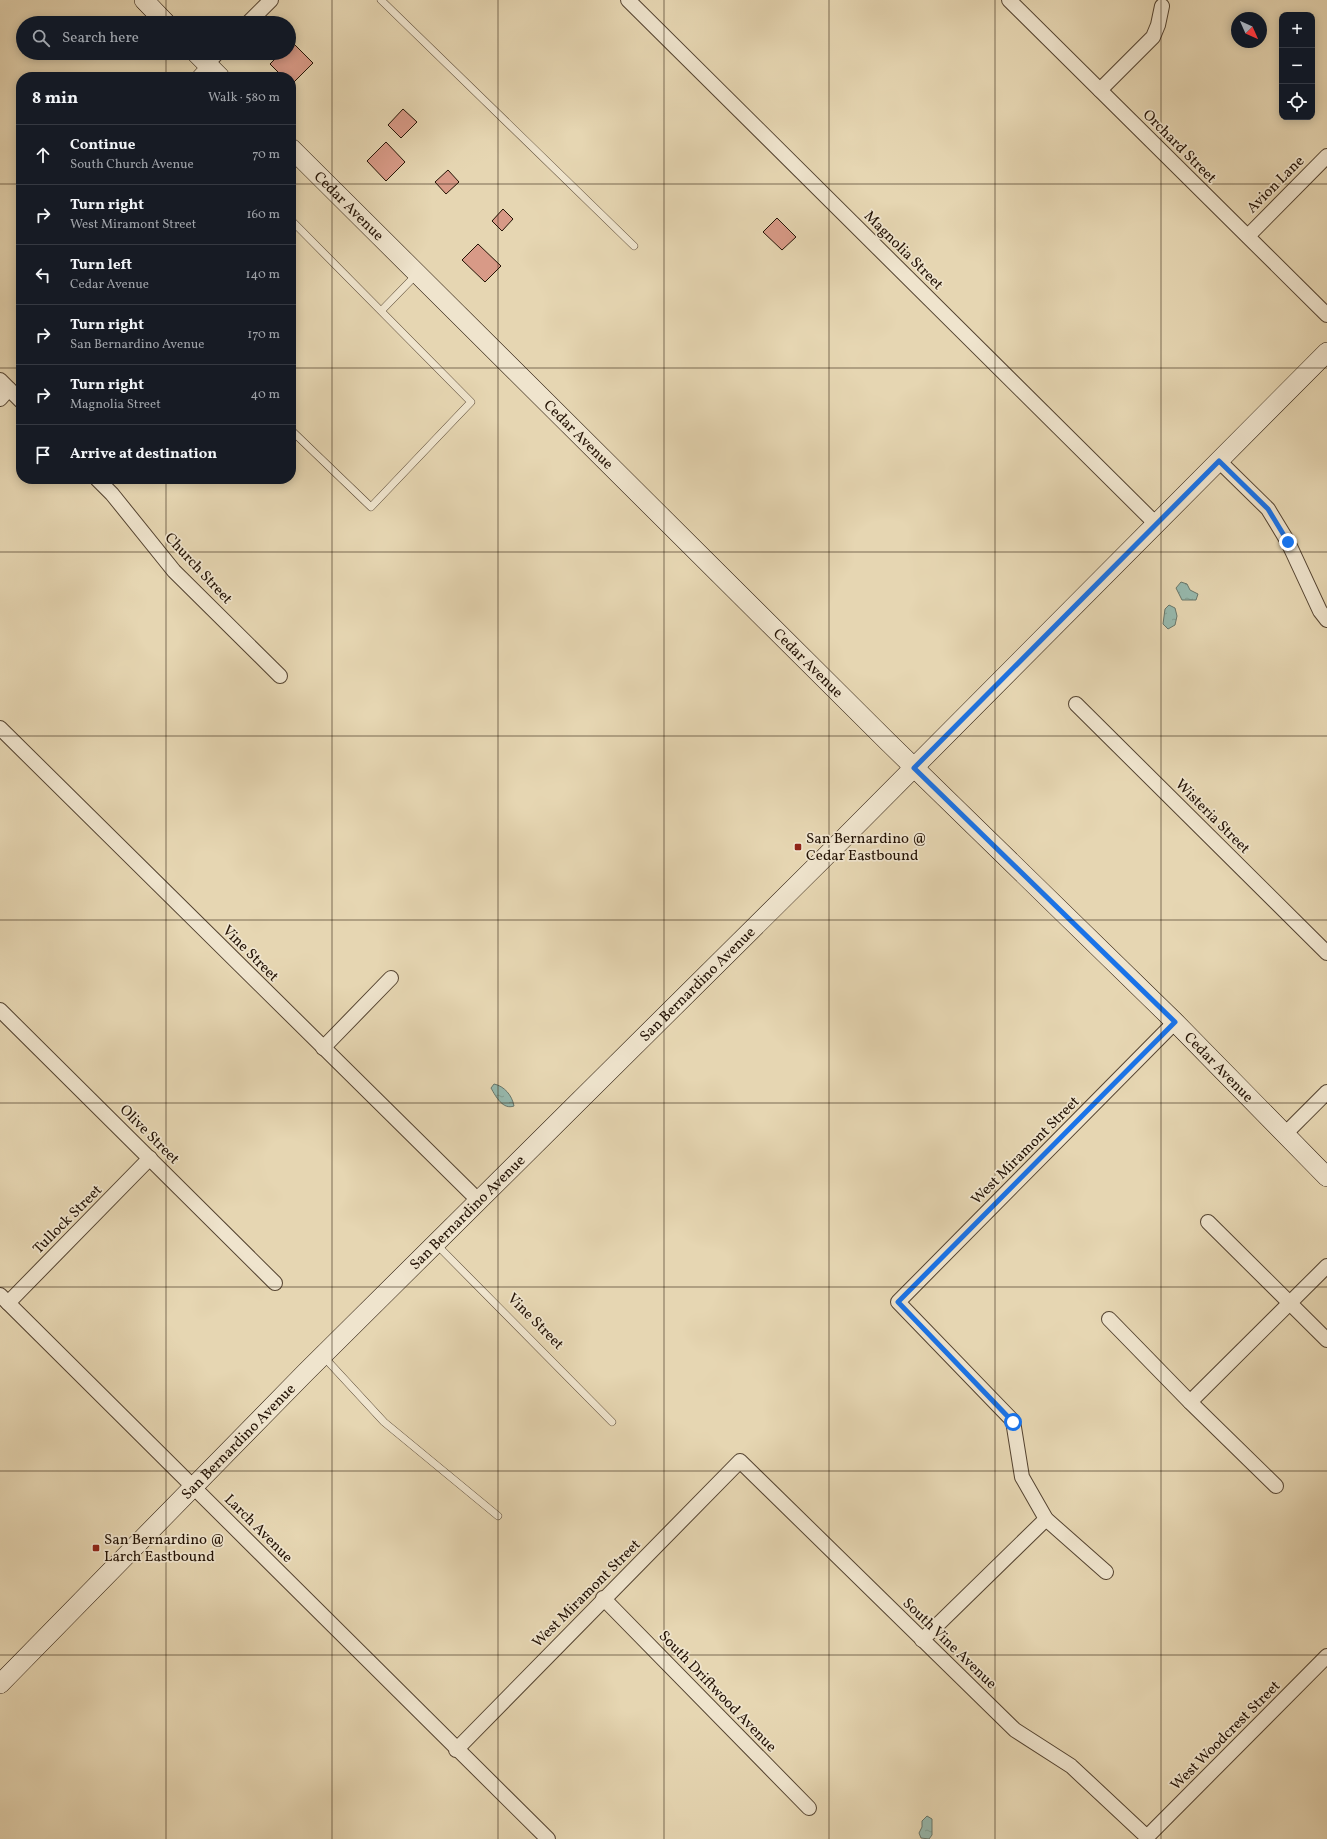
<!DOCTYPE html>
<html lang="en">
<head>
<meta charset="utf-8">
<style>
	:root { --surface:#171b24; --page:#242831; --text:#f1f3f6; --muted:#9ea1a6; --line:#363941 }
	body { margin:0; font-family:Vollkorn,serif; background:var(--page); color:var(--text) }
	.controls { position:absolute; right:12px; top:12px; display:grid; overflow:hidden; border-radius:8px; box-shadow:0 2px 10px #0003 }
	.controls button { width:36px; height:36px; display:grid; place-items:center; padding:0; border:0; border-bottom:1px solid var(--line); background:var(--surface); color:var(--text); font:20px sans-serif }
	.compass { position:absolute; left:1231px; top:12px; width:36px; height:36px; border-radius:50%; background:var(--surface); box-shadow:0 2px 10px #0003; rotate:135deg }
	.stop { position:absolute; width:12px; height:12px; margin:-9px; border:3px solid #1a73e8; border-radius:50%; background:#fff }
	.stop.end { background:#1a73e8; border-color:#fff; box-shadow:0 1px 4px #0008 }
	.list { margin:0; padding:0; list-style:none }
	h2 { display:flex; justify-content:space-between; align-items:center; height:52px; margin:0; padding:0 16px; font-size:17px }
	h2 small { font-size:13px; font-weight:400; color:var(--muted) }
	.list li { display:grid; grid-template-columns:26px 1fr auto; gap:12px; align-items:center; box-sizing:border-box; height:60px; padding:0 16px; border-top:1px solid var(--line) }
	.list b { display:block; font-size:15px; white-space:nowrap }
	.list p { margin:0; font-size:13px; white-space:nowrap; color:var(--muted) }
	.list em { font-size:13px; font-style:normal; color:var(--muted) }
	.icon { flex:none; width:22px; height:22px; fill:none; stroke:currentColor; stroke-width:2; stroke-linecap:round; stroke-linejoin:round }
	.map { position:relative; flex:none; width:1327px; height:1839px; overflow:hidden }
	.search { position:absolute; background:var(--surface); box-shadow:0 2px 10px #0003; left:16px; top:16px; width:280px; height:44px; display:flex; align-items:center; gap:10px; box-sizing:border-box; padding:0 14px; border-radius:22px; color:var(--muted); font-size:15px }
	.panel { position:absolute; background:var(--surface); box-shadow:0 2px 10px #0003; left:16px; top:72px; width:280px; height:412px; border-radius:16px }
	.map>svg:first-child { display:block }
	.water { fill:url(#water-ripples); stroke:#68766a }
	.building { fill:#d89a87; stroke:#231204 }
	.lines { fill:none; stroke-linecap:round; stroke-linejoin:round }
	.service-casing { stroke:#544330; stroke-width:8 }
	.minor-casing { stroke:#544330; stroke-width:16 }
	.secondary-casing { stroke:#231204; stroke-width:20 }
	.service { stroke:#efe4cd; stroke-width:7 }
	.minor { stroke:#efe4cd; stroke-width:14 }
	.secondary { stroke:#efe4cd; stroke-width:19 }
	.route { stroke:#1a73e8; stroke-width:5 }
	.grid { fill:none; stroke:#231204; stroke-width:1; stroke-opacity:0.55 }
	.poi-dot { fill:#8f2418; stroke:#efe4cd; stroke-width:1.5 }
	.labels { text-anchor:middle; stroke-width:3.5; stroke-linejoin:round; paint-order:stroke }
	.street-label { font-size:15px; fill:#231204; stroke:#efe4cd }
	.poi-label { font-size:15px; fill:#231204; stroke:#efe4cd; text-anchor:start }
</style>
</head>
<body>
<div class="map">
<svg width="1327" height="1839" viewBox="0 0 1327 1839">
	<defs>
		<pattern id="water-ripples" width="26" height="14" patternUnits="userSpaceOnUse"><rect width="26" height="14" fill="#96b9ae"/><path d="M2 4q2-2 4 0t4 0M15 11q2-2 4 0t4 0" fill="none" stroke="#819e94"/></pattern>
	</defs>
	<rect width="100%" height="100%" fill="#e6d6b2"/>
	<filter id="stains"><feTurbulence type="fractalNoise" baseFrequency=".005" numOctaves="4"/><feColorMatrix values="0 0 0 0 .2 0 0 0 0 .09 0 0 0 0 .02 0 0 0 .5 -.17"/></filter>
	<radialGradient id="worn" r=".72"><stop offset=".6" stop-color="#630" stop-opacity="0"/><stop offset="1" stop-color="#630" stop-opacity=".3"/></radialGradient>
	<g class="water">
		<polygon points="1181,582 1187,584 1190,590 1198,594 1196,600 1182,600 1176,588"/>
		<polygon points="1169,605 1175,608 1177,616 1175,625 1168,629 1163,624 1165,609"/>
		<path d="M494 1084C504 1086 512 1095 514 1106 503 1110 496 1097 491 1088Z"/>
		<polygon points="927,1816 932,1819 932,1835 929,1839 921,1838 919,1833 922,1827 922,1821"/>
	</g>
	<g class="building">
		<polygon points="292,42 313,63 291,85 291,77 283,77 270,64 281,53 289,53 289,45"/>
		<polygon points="403,109 417,122 401,138 388,125"/>
		<polygon points="386,142 405,162 386,181 367,161"/>
		<polygon points="448,170 459,182 446,194 435,182"/>
		<polygon points="503,209 513,219 502,231 492,221"/>
		<polygon points="777,218 796,237 782,250 763,232"/>
		<polygon points="478,244 501,266 485,282 462,260"/>
	</g>
	<g class="lines">
		<defs>
			<g id="service">
				<polyline points="381,0 634,246"/>
				<polyline points="194,77 206,64"/>
				<polyline points="291,220 471,402 371,507 291,430"/>
				<polyline points="382,310 417,274"/>
				<polyline points="436,1244 612,1422"/>
				<polyline points="323,1356 384,1422 498,1516"/>
			</g>
			<g id="minor">
				<polyline points="628,0 1156,524"/>
				<polyline points="1009,0 1327,315"/>
				<polyline points="248,23 271,0"/>
				<polyline points="207,64 217,53"/>
				<polyline points="1100,90 1153,37 1158,25 1162,6"/>
				<polyline points="1248,236 1327,156"/>
				<polyline points="0,380 21,401"/>
				<polyline points="0,399 9,389"/>
				<polyline points="1219,461 1268,509 1288,542 1320,611 1327,620"/>
				<polyline points="97,479 112,494 174,571 280,676"/>
				<polyline points="1076,704 1327,953"/>
				<polyline points="0,728 479,1201"/>
				<polyline points="0,1010 275,1283"/>
				<polyline points="323,1048 391,978"/>
				<polyline points="1284,1135 1327,1092"/>
				<polyline points="1208,1222 1327,1340"/>
				<path d="M0 1295C183 1476 365 1658 548 1839"/>
				<polyline points="8,1303 150,1158"/>
				<polyline points="1109,1319 1190,1402"/>
				<polyline points="1276,1486 1190,1402 1327,1266"/>
				<polyline points="1106,1572 1046,1519 1022,1477 1013,1421 898,1302 1175,1022"/>
				<polyline points="603,1598 809,1808"/>
				<polyline points="922,1640 1046,1519"/>
				<polyline points="456,1750 740,1461 1015,1730 1071,1766 1147,1837 1327,1656"/>
			</g>
			<g id="secondary">
				<polyline points="144,0 166,23"/>
				<polyline points="196,53 220,77"/>
				<path id="s1" d="M291 148 887 741 1175 1022 1327 1177"/>
				<path id="s2" d="M0 1684 306 1372 822 860 1327 352"/>
			</g>
		</defs>
		<use href="#service" class="service-casing"/>
		<use href="#minor" class="minor-casing"/>
		<use href="#secondary" class="secondary-casing"/>
		<use href="#service" class="service"/>
		<use href="#minor" class="minor"/>
		<use href="#secondary" class="secondary"/>
	</g>
	<g class="lines">
		<polyline class="route" points="1013,1422 898,1302 1175,1022 914,768 1219,461 1268,509 1288,542"/>
	</g>
	<path class="grid" d="M166 0V23M332 0V1839M498 0V1839M664 0V1839M829 0V1839M995 0V1839M1161 0V1839M166 53V77M0 184H21M291 184H1327M0 368H21M291 368H1327M166 479V1839M0 552H1327M0 736H1327M0 920H1327M0 1103H1327M0 1287H1327M0 1471H1327M0 1655H1327"/>
	<g class="poi-dot">
		<rect x="794" y="843" width="8" height="8" rx="2"/>
		<rect x="92" y="1544" width="8" height="8" rx="2"/>
	</g>
	<g class="labels">
		<g class="street-label">
			<text transform="translate(1180 146) rotate(45)" y="5">Orchard Street</text>
			<text transform="translate(1275 184) rotate(-45)" y="5">Avion Lane</text>
			<text dy="5" stroke="none"><textPath href="#s1" startOffset="82">Cedar Avenue</textPath></text>
			<text transform="translate(904 250) rotate(45)" y="5">Magnolia Street</text>
			<text dy="5" stroke="none"><textPath href="#s1" startOffset="406">Cedar Avenue</textPath></text>
			<text transform="translate(199 568) rotate(47)" y="5">Church Street</text>
			<text dy="5" stroke="none"><textPath href="#s1" startOffset="730">Cedar Avenue</textPath></text>
			<text transform="translate(1213 816) rotate(45)" y="5">Wisteria Street</text>
			<text transform="translate(251 953) rotate(45)" y="5">Vine Street</text>
			<text dy="5" stroke="none"><textPath href="#s2" startOffset="988">San Bernardino Avenue</textPath></text>
			<text dy="5" stroke="none"><textPath href="#s1" startOffset="1306">Cedar Avenue</textPath></text>
			<text transform="translate(150 1134) rotate(45)" y="5">Olive Street</text>
			<text transform="translate(1025 1150) rotate(-45)" y="5">West Miramont Street</text>
			<text dy="5" stroke="none"><textPath href="#s2" startOffset="664">San Bernardino Avenue</textPath></text>
			<text transform="translate(67 1219) rotate(-45)" y="5">Tullock Street</text>
			<text transform="translate(536 1321) rotate(45)" y="5">Vine Street</text>
			<text dy="5" stroke="none"><textPath href="#s2" startOffset="340">San Bernardino Avenue</textPath></text>
			<text transform="translate(259 1528) rotate(45)" y="5">Larch Avenue</text>
			<text transform="translate(586 1593) rotate(-45)" y="5">West Miramont Street</text>
			<text transform="translate(950 1643) rotate(44)" y="5">South Vine Avenue</text>
			<text transform="translate(718 1691) rotate(46)" y="5">South Driftwood Avenue</text>
			<text transform="translate(1225 1735) rotate(-45)" y="5">West Woodcrest Street</text>
		</g>
		<g class="poi-label">
			<text x="806" y="843">San Bernardino @<tspan x="806" dy="17">Cedar Eastbound</tspan></text>
			<text x="104" y="1544">San Bernardino @<tspan x="104" dy="17">Larch Eastbound</tspan></text>
		</g>
	</g>
	<rect width="100%" height="100%" filter="url(#stains)"/>
	<rect width="100%" height="100%" fill="url(#worn)"/>
</svg>
<div class="controls">
<button>+</button>
<button>−</button>
<button><svg class="icon" aria-label="locate" viewBox="0 0 24 24"><circle cx="12" cy="12" r="6"/><path d="M12 2v4M12 18v4M2 12h4M18 12h4"/></svg></button>
</div>
<svg class="compass" viewBox="-18 -18 36 36"><path d="M0-13l5 13h-10z" fill="#e53935"/><path d="M0 13l5-13h-10z" fill="#9ea1a6"/></svg>
<div class="stop" style="left:1013px;top:1422px"></div>
<div class="stop end" style="left:1288px;top:542px"></div>
<div class="search"><svg class="icon" aria-label="search" viewBox="0 0 24 24"><circle cx="10" cy="10" r="6"/><path d="M15 15l6 6"/></svg>Search here</div>
<section class="panel">
<h2>8 min<small>Walk · 580 m</small></h2>
<ul class="list">
<li><svg class="icon" aria-label="ahead" viewBox="0 0 24 24"><path d="M12 20V5M6 11l6-6 6 6"/></svg><div><b>Continue</b><p>South Church Avenue</p></div><em>70 m</em></li>
<li><svg class="icon" aria-label="right" viewBox="0 0 24 24"><path d="M7 20v-9h11M14 6l5 5-5 5"/></svg><div><b>Turn right</b><p>West Miramont Street</p></div><em>160 m</em></li>
<li><svg class="icon" aria-label="left" viewBox="0 0 24 24"><path d="M17 20v-9H6M10 6l-5 5 5 5"/></svg><div><b>Turn left</b><p>Cedar Avenue</p></div><em>140 m</em></li>
<li><svg class="icon" aria-label="right" viewBox="0 0 24 24"><path d="M7 20v-9h11M14 6l5 5-5 5"/></svg><div><b>Turn right</b><p>San Bernardino Avenue</p></div><em>170 m</em></li>
<li><svg class="icon" aria-label="right" viewBox="0 0 24 24"><path d="M7 20v-9h11M14 6l5 5-5 5"/></svg><div><b>Turn right</b><p>Magnolia Street</p></div><em>40 m</em></li>
<li><svg class="icon" aria-label="arrive" viewBox="0 0 24 24"><path d="M6 21V4h12l-3 4 3 4H6"/></svg><div><b>Arrive at destination</b></div></li>
</ul>
</section>
</div>
</body>
</html>
